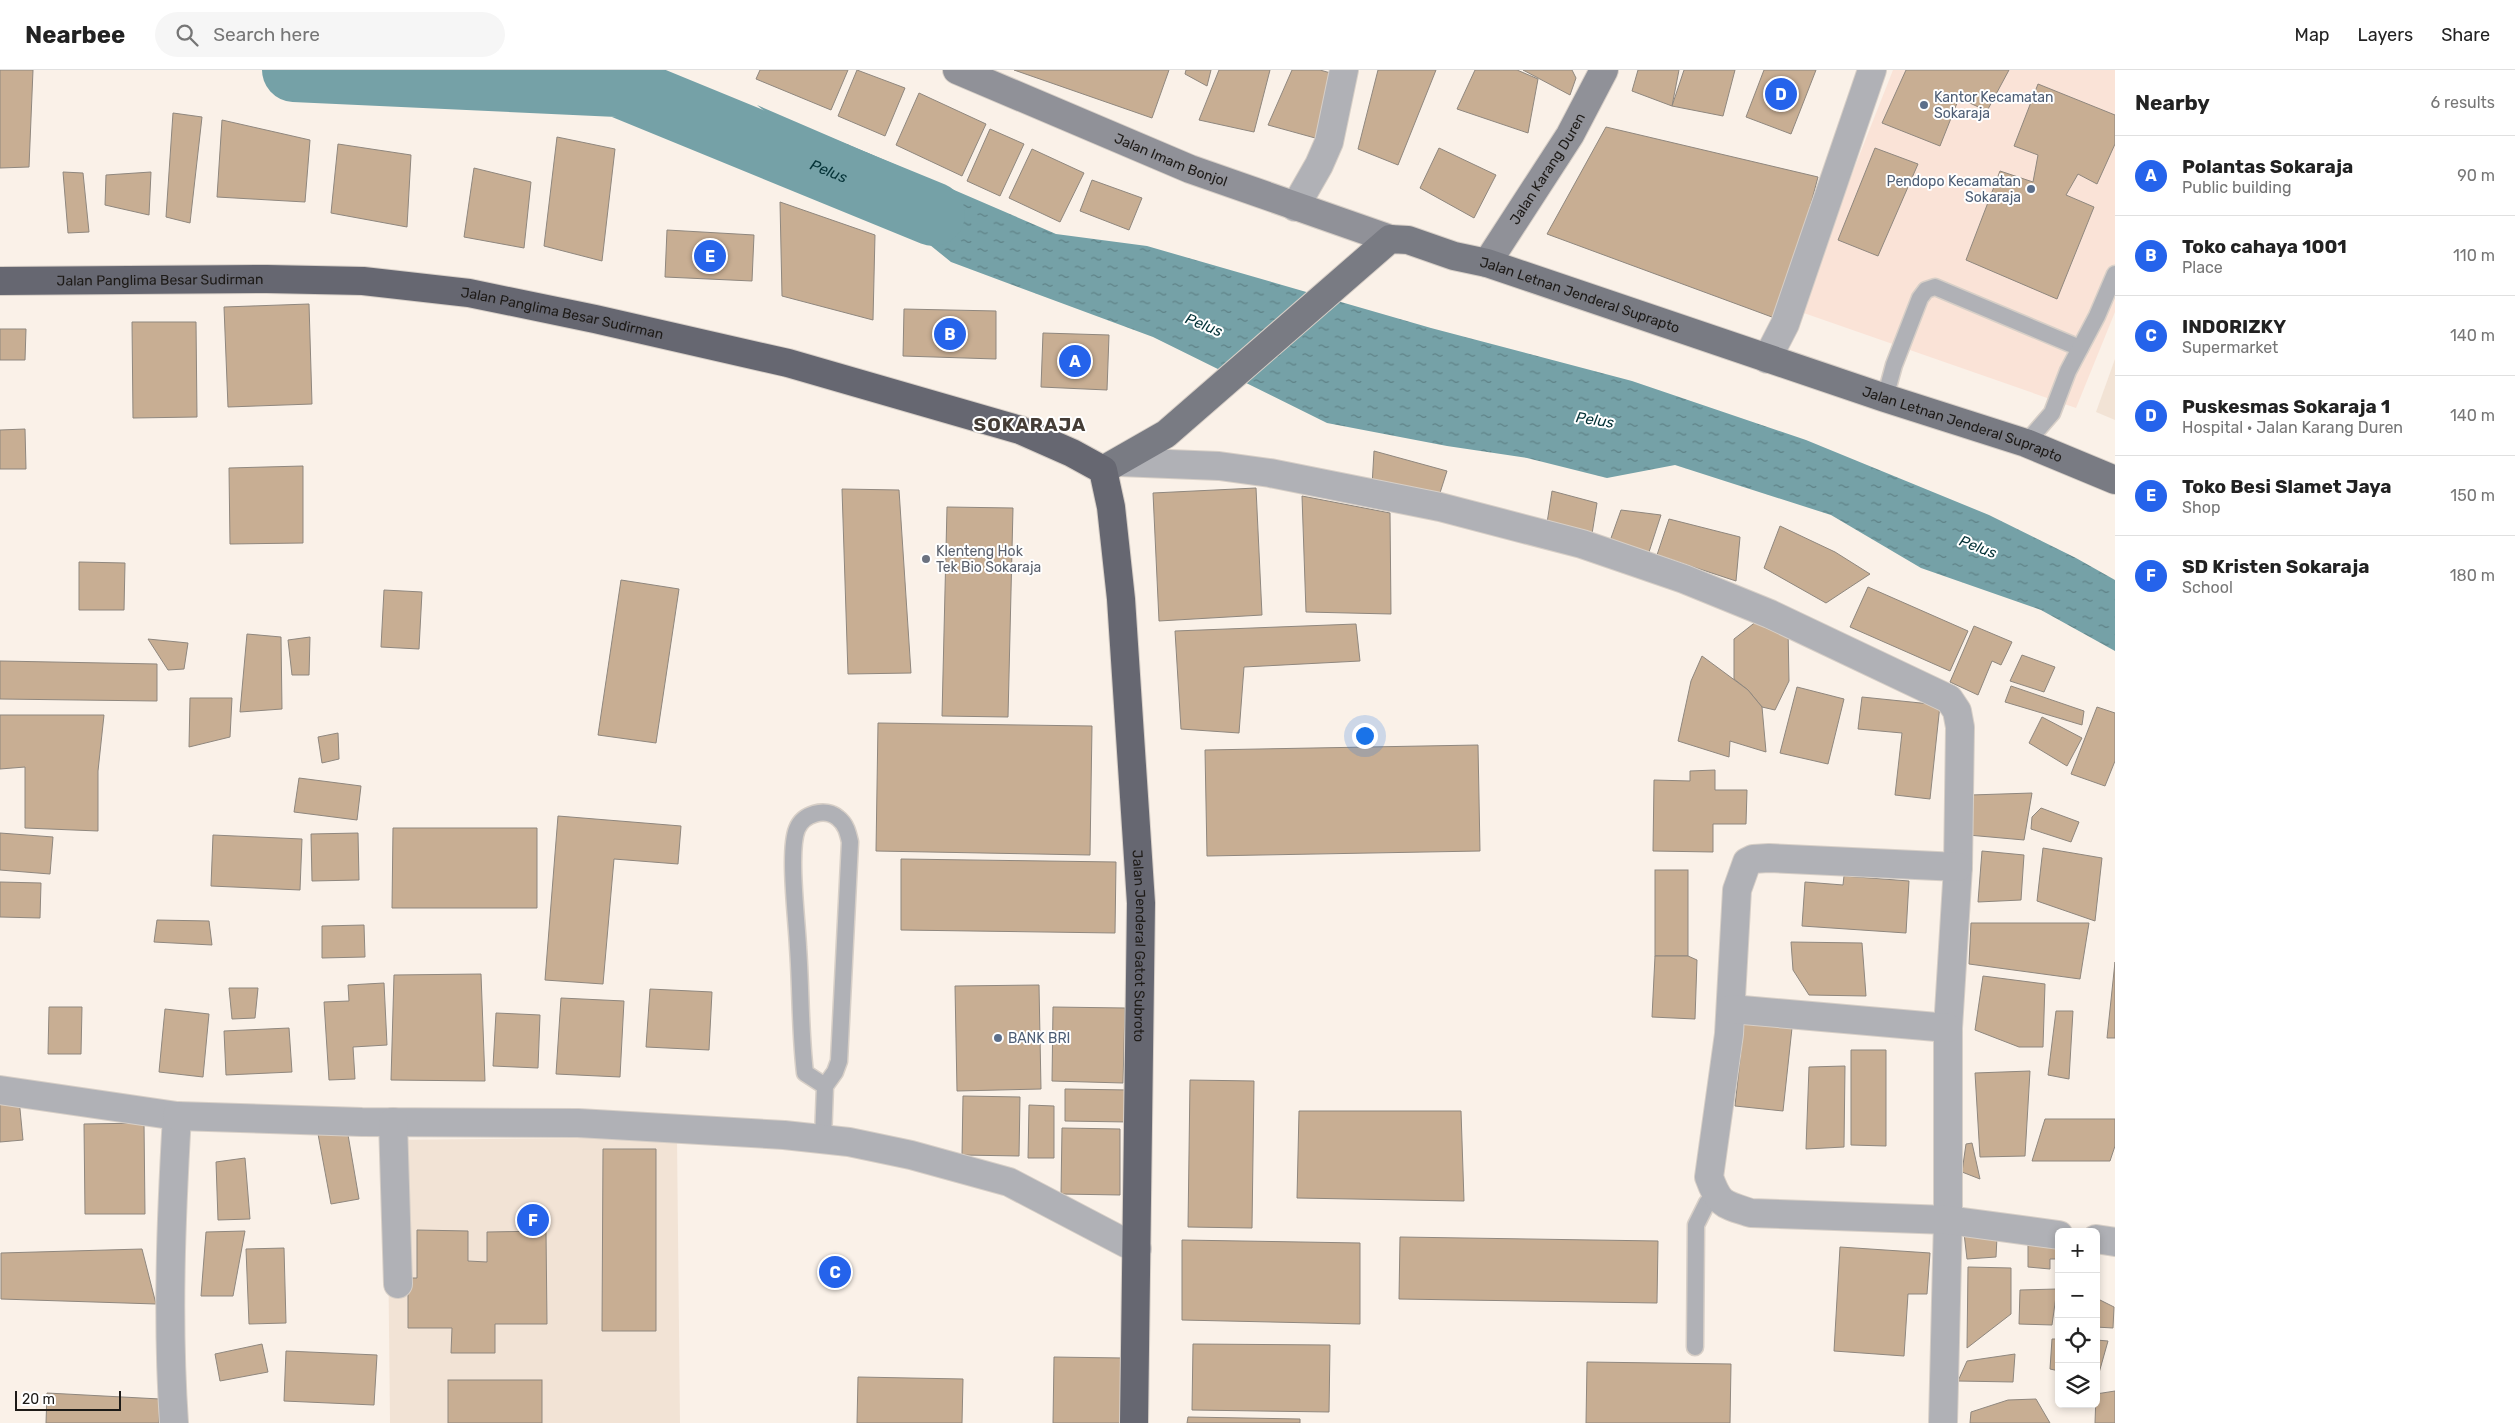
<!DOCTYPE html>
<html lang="en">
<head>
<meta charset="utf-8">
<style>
	:root { --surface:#fff; --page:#f6f6f6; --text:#222; --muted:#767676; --line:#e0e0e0; --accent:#2563eb }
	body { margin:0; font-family:Rubik,sans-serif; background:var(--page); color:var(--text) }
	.controls { position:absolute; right:15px; bottom:15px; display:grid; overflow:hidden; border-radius:8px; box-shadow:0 2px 8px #0003 }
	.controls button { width:45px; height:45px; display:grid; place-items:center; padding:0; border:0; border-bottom:1px solid var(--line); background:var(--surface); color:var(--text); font:25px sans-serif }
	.scale { position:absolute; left:15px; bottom:12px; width:106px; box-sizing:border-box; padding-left:5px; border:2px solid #1d1a17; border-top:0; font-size:14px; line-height:18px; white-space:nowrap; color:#1d1a17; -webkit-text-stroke:4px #fff; paint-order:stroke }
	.you { position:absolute; left:1364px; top:665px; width:18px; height:18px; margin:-12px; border:4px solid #fff; border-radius:50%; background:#1a73e8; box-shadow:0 0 0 8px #1a73e833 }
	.badge { display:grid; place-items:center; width:32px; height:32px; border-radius:50%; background:var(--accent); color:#fff; font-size:16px; font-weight:700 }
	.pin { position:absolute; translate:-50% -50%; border:2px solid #fff; box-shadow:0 1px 5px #0006 }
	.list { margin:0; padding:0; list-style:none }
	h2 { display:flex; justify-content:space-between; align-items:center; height:65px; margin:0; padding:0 20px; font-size:21px }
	h2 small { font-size:16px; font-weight:400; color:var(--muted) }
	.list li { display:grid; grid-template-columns:32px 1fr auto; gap:15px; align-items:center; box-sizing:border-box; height:80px; padding:0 20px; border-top:1px solid var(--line) }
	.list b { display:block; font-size:19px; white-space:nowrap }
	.list p { margin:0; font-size:16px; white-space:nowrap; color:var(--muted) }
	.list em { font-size:16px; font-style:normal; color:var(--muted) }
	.icon { flex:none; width:28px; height:28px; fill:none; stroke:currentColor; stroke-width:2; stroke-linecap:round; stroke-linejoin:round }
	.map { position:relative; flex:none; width:2115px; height:1353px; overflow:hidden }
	header { display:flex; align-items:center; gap:30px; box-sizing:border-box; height:70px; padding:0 25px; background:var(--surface); border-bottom:1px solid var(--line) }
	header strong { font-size:24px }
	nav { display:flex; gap:28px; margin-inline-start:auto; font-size:18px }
	.search { width:350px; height:45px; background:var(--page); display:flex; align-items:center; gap:12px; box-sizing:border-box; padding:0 18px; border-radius:28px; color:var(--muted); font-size:19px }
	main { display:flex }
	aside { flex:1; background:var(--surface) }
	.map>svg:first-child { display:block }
	.commercial { fill:#fae3d7 }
	.built { fill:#f2e3d5 }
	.water { fill:url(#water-ripples) }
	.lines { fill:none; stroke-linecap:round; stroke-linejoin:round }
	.river { stroke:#75a1a7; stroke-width:64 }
	.building { fill:#c8ae93; stroke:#8f877e }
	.lane-casing { stroke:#d7cfc7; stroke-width:19 }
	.street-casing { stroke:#d7cfc7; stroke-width:30 }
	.secondary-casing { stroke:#d7cfc7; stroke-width:30 }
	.primary-casing { stroke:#d7cfc7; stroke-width:30 }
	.highway-casing { stroke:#d7cfc7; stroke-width:30 }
	.lane { stroke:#b0b1b6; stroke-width:16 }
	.street { stroke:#b0b1b6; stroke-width:28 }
	.secondary { stroke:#909198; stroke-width:28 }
	.primary { stroke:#797b83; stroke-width:28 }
	.highway { stroke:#666771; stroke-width:28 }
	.service-dot { fill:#5c6f8a; stroke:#fff; stroke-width:2 }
	.worship-dot { fill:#6b7280; stroke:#fff; stroke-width:2 }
	.labels { text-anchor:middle; stroke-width:4; stroke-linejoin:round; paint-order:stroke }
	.service-label { font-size:14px; fill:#4e5e75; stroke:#fff; text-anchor:start }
	.street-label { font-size:14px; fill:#1d1a17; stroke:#fff }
	.worship-label { font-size:14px; fill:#5b616d; stroke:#fff; text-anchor:start }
	.water-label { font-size:15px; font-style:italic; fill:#053338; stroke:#fff }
	.district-label { font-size:19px; font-weight:bold; letter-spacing:1px; fill:#443c35; stroke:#fff }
</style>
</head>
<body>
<header>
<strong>Nearbee</strong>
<div class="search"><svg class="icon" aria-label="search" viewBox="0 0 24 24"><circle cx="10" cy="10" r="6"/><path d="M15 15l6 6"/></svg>Search here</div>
<nav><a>Map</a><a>Layers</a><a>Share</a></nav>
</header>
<main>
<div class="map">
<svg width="2115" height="1353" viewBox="0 0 2115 1353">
	<defs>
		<pattern id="water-ripples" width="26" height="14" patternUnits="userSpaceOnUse" patternTransform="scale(1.25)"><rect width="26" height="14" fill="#75a1a7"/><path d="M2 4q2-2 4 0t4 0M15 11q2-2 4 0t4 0" fill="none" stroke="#5f8287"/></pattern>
	</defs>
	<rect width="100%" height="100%" fill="#faf1e8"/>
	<polygon class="commercial" points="1893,0 2115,0 2115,242 2076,338 1798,241"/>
	<g class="built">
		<polygon points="2115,289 2115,350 2096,342"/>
		<polygon points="677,1067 680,1353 390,1353 387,1070"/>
	</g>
	<polygon class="water" points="757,35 1056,164 1147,176 1431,258 1632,311 1806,370 1989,445 2076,488 2115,510 2115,581 2041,540 1921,498 1831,445 1675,395 1607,408 1527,388 1447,376 1327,353 1153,267 951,192"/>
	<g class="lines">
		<path class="river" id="s1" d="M294 0 618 15 933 144"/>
	</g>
	<g class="building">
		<polygon points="0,0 33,0 29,97 0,98"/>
		<polygon points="760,0 848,0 831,40 756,9"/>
		<polygon points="857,0 905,18 885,66 838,46"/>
		<polygon points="1014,0 1169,0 1152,48"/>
		<polygon points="1186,0 1211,0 1207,16 1185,4"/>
		<polygon points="1219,0 1270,0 1254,62 1199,50"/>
		<polygon points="1292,0 1320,0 1341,6 1326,71 1268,55"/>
		<polygon points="1378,0 1436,0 1398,95 1358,79"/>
		<polygon points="1475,0 1517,0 1538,9 1528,63 1457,39"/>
		<polygon points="1523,0 1572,0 1576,8 1570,25"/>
		<polygon points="1638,0 1679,0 1672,36 1632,21"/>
		<polygon points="1684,0 1735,0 1723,46 1672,36"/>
		<polygon points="1764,0 1816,0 1791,64 1746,47"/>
		<polygon points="1906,0 2009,0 1987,41 1959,28 1940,76 1882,53"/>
		<polygon points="2038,14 2115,45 2115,74 2097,114 2078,104 2066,125 2094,137 2057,229 1966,190 2000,101 2033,112 2038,85 2014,76"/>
		<polygon points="919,23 986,54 962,106 896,75"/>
		<polygon points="173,43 202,47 190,153 166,147"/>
		<polygon points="222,50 310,70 305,132 217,127"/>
		<polygon points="1606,57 1818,107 1780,250 1547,164"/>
		<polygon points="990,59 1024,74 1000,126 967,111"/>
		<polygon points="557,67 615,79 602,191 544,176"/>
		<polygon points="338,74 411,85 407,157 331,143"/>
		<polygon points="1439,78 1496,105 1474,148 1420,118"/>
		<polygon points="1875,78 1918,94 1878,186 1838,170"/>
		<polygon points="1032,79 1084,103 1060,152 1009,128"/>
		<polygon points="474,98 531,112 524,178 464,167"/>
		<polygon points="63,102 83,103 89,162 68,163"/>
		<polygon points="151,102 149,145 105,135 106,105"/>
		<polygon points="1092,110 1142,128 1129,160 1080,141"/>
		<polygon points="780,132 875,165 873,250 782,226"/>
		<polygon points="667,160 754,165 752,211 665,207"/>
		<polygon points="309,234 312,334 228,337 224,237"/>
		<polygon points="904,239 996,241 996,289 903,286"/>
		<polygon points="132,252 196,252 197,347 133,348"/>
		<polygon points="0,259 26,259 25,290 0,290"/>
		<polygon points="1043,263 1109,265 1107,320 1041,317"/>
		<polygon points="25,359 26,399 0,399 0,360"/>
		<polygon points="1374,381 1447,401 1438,429 1372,416"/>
		<polygon points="303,396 303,473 230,474 229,398"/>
		<polygon points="1256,418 1262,545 1159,551 1153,423"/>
		<polygon points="842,419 899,420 911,603 848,604"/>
		<polygon points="1552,421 1597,433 1592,464 1547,453"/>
		<polygon points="1302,426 1390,443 1391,544 1306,542"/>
		<polygon points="947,437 1013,438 1008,647 942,646"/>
		<polygon points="1621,440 1661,445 1649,482 1610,471"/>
		<polygon points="1669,449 1740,467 1736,511 1657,485"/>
		<polygon points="1780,456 1835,482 1870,504 1826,533 1764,498"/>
		<polygon points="79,492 125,493 124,540 79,540"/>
		<polygon points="621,510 679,519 656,673 598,665"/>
		<polygon points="1868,517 1968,561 1950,601 1850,557"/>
		<polygon points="384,520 422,522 419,579 381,577"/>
		<polygon points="1762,547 1788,558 1789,611 1775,640 1762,637 1748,620 1734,609 1734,569"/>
		<polygon points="1356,554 1360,591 1244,597 1239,663 1181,659 1175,561"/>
		<polygon points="1974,556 2012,572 2001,595 1992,591 1978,625 1950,612"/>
		<polygon points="247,564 281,567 282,639 240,642"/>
		<polygon points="310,567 309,605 292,605 288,570"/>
		<polygon points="148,569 188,573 184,599 168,600"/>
		<polygon points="2022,585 2055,597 2044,622 2010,611"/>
		<polygon points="1702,586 1748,620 1762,637 1766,682 1730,671 1729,687 1678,671 1691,611"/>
		<polygon points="0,591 157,594 157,631 0,629"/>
		<polygon points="2011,616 2084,641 2082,655 2005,632"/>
		<polygon points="1797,617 1844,629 1828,694 1780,683"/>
		<polygon points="1862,627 1940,635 1930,729 1895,725 1902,663 1858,659"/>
		<polygon points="190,628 232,628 230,667 189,677"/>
		<polygon points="2097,637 2115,643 2115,691 2105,716 2071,704"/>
		<polygon points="0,645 104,645 98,701 98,761 25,758 25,697 0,699"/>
		<polygon points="2042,647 2082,668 2067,696 2029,673"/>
		<polygon points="878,653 1092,656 1090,785 876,781"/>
		<polygon points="338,663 339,689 322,693 318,667"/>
		<polygon points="1478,675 1480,781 1207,786 1205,680"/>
		<polygon points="1715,700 1715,720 1747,720 1746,754 1713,754 1713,782 1653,781 1654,710 1690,711 1690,701"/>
		<polygon points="299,708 361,716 357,750 294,742"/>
		<polygon points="2032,723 2024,770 1968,765 1971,725"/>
		<polygon points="2041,738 2079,752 2071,772 2031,759 2032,747"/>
		<polygon points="558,746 681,756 678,794 614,789 603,914 545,910"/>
		<polygon points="393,758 537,758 537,838 392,838"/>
		<polygon points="0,763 53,767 50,804 0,800"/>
		<polygon points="358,763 359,810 312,811 311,764"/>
		<polygon points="213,765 302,769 300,820 211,816"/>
		<polygon points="2043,778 2102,788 2095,851 2037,831"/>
		<polygon points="1982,781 2024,785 2021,830 1978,832"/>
		<polygon points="901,789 1116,792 1115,863 901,860"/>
		<rect x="1655" y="800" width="33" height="86"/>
		<polygon points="1844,806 1909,811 1906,863 1802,856 1805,812 1843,815"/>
		<polygon points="0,812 41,813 40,848 0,847"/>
		<polygon points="157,850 209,851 212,875 154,872"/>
		<polygon points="1971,853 2089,853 2080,909 1969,894"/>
		<polygon points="364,855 365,887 322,888 322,856"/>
		<polygon points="1791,872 1862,873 1866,926 1809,925 1793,900"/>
		<polygon points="1655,886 1688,886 1697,890 1695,949 1652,947"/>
		<polygon points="2115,892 2115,968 2107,968"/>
		<polygon points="481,904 485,1011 391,1010 394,905"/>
		<polygon points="1983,906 2045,914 2043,977 2019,977 1975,960"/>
		<polygon points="384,913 387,975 353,977 355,1009 329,1010 324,932 349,931 348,915"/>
		<polygon points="1039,915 1041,1019 957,1021 955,916"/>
		<polygon points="229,918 258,918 255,948 232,949"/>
		<polygon points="650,919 712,922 709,980 646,977"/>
		<polygon points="561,928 624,931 620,1007 556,1004"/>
		<polygon points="49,937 82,937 81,984 48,984"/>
		<polygon points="1053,937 1125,938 1123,1013 1052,1011"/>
		<polygon points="165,939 209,944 203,1007 159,1002"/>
		<polygon points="2056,941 2073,941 2069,1009 2048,1005"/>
		<polygon points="496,943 540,945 538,998 493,996"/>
		<polygon points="1744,953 1792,958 1783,1041 1735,1036"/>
		<polygon points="289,958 292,1002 226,1005 224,961"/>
		<polygon points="1851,980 1886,980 1886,1076 1851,1075"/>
		<polygon points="1845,996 1844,1077 1806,1079 1809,997"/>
		<polygon points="2030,1001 2025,1086 1980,1087 1975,1003"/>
		<polygon points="1190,1010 1254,1011 1252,1158 1188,1157"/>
		<polygon points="1065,1019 1129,1020 1128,1052 1065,1051"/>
		<polygon points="963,1026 1020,1027 1019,1086 962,1085"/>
		<polygon points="19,1029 23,1070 0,1072 0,1030"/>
		<polygon points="1029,1035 1054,1036 1054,1088 1028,1088"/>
		<polygon points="1299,1041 1461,1041 1464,1131 1297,1128"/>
		<polygon points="2045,1049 2115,1049 2115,1076 2110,1091 2032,1091"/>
		<polygon points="144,1053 145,1144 85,1144 84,1054"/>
		<polygon points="1062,1058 1120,1059 1120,1125 1061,1124"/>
		<polygon points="347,1059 359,1129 331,1134 318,1064"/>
		<polygon points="1972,1073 1980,1109 1962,1102 1966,1074"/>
		<polygon points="603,1079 656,1079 656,1261 602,1261"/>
		<polygon points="245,1088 250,1149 218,1150 216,1092"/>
		<polygon points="417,1160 468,1161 468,1191 487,1192 487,1162 546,1161 547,1254 495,1254 495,1283 451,1283 452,1258 408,1258 408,1208 417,1208"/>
		<polygon points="245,1161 233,1226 201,1226 206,1162"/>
		<polygon points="1964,1163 1997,1167 1996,1187 1967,1189"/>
		<polygon points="1400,1167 1658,1171 1657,1233 1399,1229"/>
		<polygon points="1182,1170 1360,1173 1360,1254 1182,1250"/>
		<polygon points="2057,1173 2056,1189 2050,1189 2050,1199 2028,1197 2028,1175"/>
		<polygon points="1840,1177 1930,1183 1927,1224 1908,1224 1904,1286 1834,1281"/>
		<polygon points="284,1178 286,1253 249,1254 246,1179"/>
		<polygon points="142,1179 156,1234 1,1229 1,1183"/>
		<polygon points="1968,1197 2011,1198 2011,1244 1967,1278"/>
		<polygon points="2057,1219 2052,1255 2019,1254 2020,1220"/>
		<polygon points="2096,1228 2114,1237 2113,1258 2096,1257"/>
		<polygon points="2052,1269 2059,1269 2059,1301 2050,1299"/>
		<polygon points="2096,1270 2108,1271 2097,1310 2096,1309"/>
		<polygon points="262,1274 268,1302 220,1311 215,1284"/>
		<polygon points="1193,1274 1330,1275 1329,1342 1192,1340"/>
		<polygon points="286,1281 377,1285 374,1335 284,1331"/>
		<polygon points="2015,1284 2013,1312 1958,1311 1967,1291"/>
		<polygon points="1054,1287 1123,1288 1122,1353 1053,1353"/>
		<polygon points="1587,1292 1731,1294 1730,1353 1586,1353"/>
		<polygon points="858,1307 963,1309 962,1353 857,1353"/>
		<rect x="448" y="1310" width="94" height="43"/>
		<polygon points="2115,1321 2115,1353 2095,1353 2096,1324"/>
		<polygon points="47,1323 160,1329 159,1353 46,1353"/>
		<polygon points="2036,1329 2050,1353 1970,1353 1971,1342 2008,1330"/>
		<polygon points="1188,1347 1300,1349 1300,1353 1187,1353"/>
	</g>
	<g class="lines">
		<defs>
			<g id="lane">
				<polyline points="1885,328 1894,295 1920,228 1926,220 1935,217 2080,278"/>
				<polyline points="2026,373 2052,343 2068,301 2097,246 2115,204"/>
				<path d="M823 1069 825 1016 835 1002 839 991 850 772C848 763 846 754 838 748 825 737 803 744 797 759 788 781 797 851 798 877 801 919 800 961 805 1003L825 1016"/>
				<polyline points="1695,1277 1696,1155 1707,1133 1716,1126"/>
			</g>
			<g id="street">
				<polyline points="1295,137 1319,95 1329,72 1344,0"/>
				<polyline points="1767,289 1785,254 1872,0"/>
				<polyline points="1119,392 1219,396 1270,403 1440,437 1582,474 1684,509 1770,544 1949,629 1957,641 1960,657 1958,797 1948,958 1948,1150 1943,1353"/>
				<path d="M1958 797 1769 788 1753 789 1747 792 1737 820 1729 964 1709 1107C1719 1135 1723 1134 1751 1143L1948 1150 2059 1165"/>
				<polyline points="1731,939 1948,958"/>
				<path d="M0 1020 177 1046C171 1149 167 1250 174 1353"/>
				<polyline points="177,1046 362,1052 578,1053 784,1065 849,1072 911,1085 1009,1112 1137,1179"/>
				<polyline points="393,1052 398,1214"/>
				<polyline points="2096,1169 2115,1172"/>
			</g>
			<g id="secondary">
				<path id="s2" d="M957 0 1190 99 1390 169"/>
				<path id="s3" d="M1487 193 1570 65 1604 0"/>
			</g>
			<g id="primary">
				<path id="s4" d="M1103 400 1166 364 1390 169 1408 170 1454 186 1487 193 1885 328 2026 373 2115 410"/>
			</g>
			<g id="highway">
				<path id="s5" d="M0 211 267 209 363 211 469 223 595 249 788 293 1020 360 1072 383 1103 400 1111 437 1121 529 1141 833 1134 1353"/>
			</g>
		</defs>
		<use href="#lane" class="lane-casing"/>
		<use href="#street" class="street-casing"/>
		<use href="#secondary" class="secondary-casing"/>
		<use href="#primary" class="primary-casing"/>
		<use href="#highway" class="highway-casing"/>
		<use href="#lane" class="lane"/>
		<use href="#street" class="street"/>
		<use href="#secondary" class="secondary"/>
		<use href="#primary" class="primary"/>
		<use href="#highway" class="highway"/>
	</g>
	<g class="service-dot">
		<circle cx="1924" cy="35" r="5"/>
		<circle cx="2031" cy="119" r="5"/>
		<circle cx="998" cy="968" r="5"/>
	</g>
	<circle class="worship-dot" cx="926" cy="489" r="5"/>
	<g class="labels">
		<g class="service-label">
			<text x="1934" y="32">Kantor Kecamatan<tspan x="1934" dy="16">Sokaraja</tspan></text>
			<text x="2021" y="116" text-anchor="end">Pendopo Kecamatan<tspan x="2021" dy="16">Sokaraja</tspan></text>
			<text x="1008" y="973">BANK BRI</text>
		</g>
		<g class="street-label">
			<text dy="5" stroke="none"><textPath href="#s2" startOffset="232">Jalan Imam Bonjol</textPath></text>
			<text dy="5" stroke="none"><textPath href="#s3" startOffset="112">Jalan Karang Duren</textPath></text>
			<text dy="5" stroke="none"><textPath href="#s5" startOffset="160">Jalan Panglima Besar Sudirman</textPath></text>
			<text dy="5" stroke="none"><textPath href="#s4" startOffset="568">Jalan Letnan Jenderal Suprapto</textPath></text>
			<text dy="5" stroke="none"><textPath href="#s5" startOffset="565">Jalan Panglima Besar Sudirman</textPath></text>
			<text dy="5" stroke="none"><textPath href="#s4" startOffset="972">Jalan Letnan Jenderal Suprapto</textPath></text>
			<text dy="5" stroke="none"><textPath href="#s5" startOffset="1608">Jalan Jenderal Gatot Subroto</textPath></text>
		</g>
		<g class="worship-label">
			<text x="936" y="486">Klenteng Hok<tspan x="936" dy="16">Tek Bio Sokaraja</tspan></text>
		</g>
		<g class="water-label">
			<text dy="5" stroke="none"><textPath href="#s1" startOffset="552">Pelus</textPath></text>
			<text transform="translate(1204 255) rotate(22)" y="5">Pelus</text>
			<text transform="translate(1595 350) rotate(9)" y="5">Pelus</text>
			<text transform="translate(1978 477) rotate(21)" y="5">Pelus</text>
		</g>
		<g class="district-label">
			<text x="1030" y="361">SOKARAJA</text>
		</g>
	</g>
</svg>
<div class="controls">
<button>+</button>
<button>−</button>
<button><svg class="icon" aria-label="locate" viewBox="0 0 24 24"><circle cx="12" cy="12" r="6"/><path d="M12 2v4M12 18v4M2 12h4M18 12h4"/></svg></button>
<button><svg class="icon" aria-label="layers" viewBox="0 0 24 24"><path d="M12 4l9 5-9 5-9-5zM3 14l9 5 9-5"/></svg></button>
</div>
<div class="scale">20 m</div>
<div class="you"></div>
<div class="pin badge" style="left:1075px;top:291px">A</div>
<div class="pin badge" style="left:950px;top:264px">B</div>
<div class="pin badge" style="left:835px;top:1202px">C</div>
<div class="pin badge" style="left:1781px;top:24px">D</div>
<div class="pin badge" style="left:710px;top:186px">E</div>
<div class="pin badge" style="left:533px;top:1150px">F</div>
</div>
<aside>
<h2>Nearby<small>6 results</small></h2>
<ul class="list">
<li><span class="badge">A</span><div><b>Polantas Sokaraja</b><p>Public building</p></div><em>90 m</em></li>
<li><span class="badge">B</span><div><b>Toko cahaya 1001</b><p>Place</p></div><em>110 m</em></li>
<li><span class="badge">C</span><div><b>INDORIZKY</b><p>Supermarket</p></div><em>140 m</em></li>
<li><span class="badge">D</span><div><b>Puskesmas Sokaraja 1</b><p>Hospital · Jalan Karang Duren</p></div><em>140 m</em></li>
<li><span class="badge">E</span><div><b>Toko Besi Slamet Jaya</b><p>Shop</p></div><em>150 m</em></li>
<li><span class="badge">F</span><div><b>SD Kristen Sokaraja</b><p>School</p></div><em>180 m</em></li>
</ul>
</aside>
</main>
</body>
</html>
